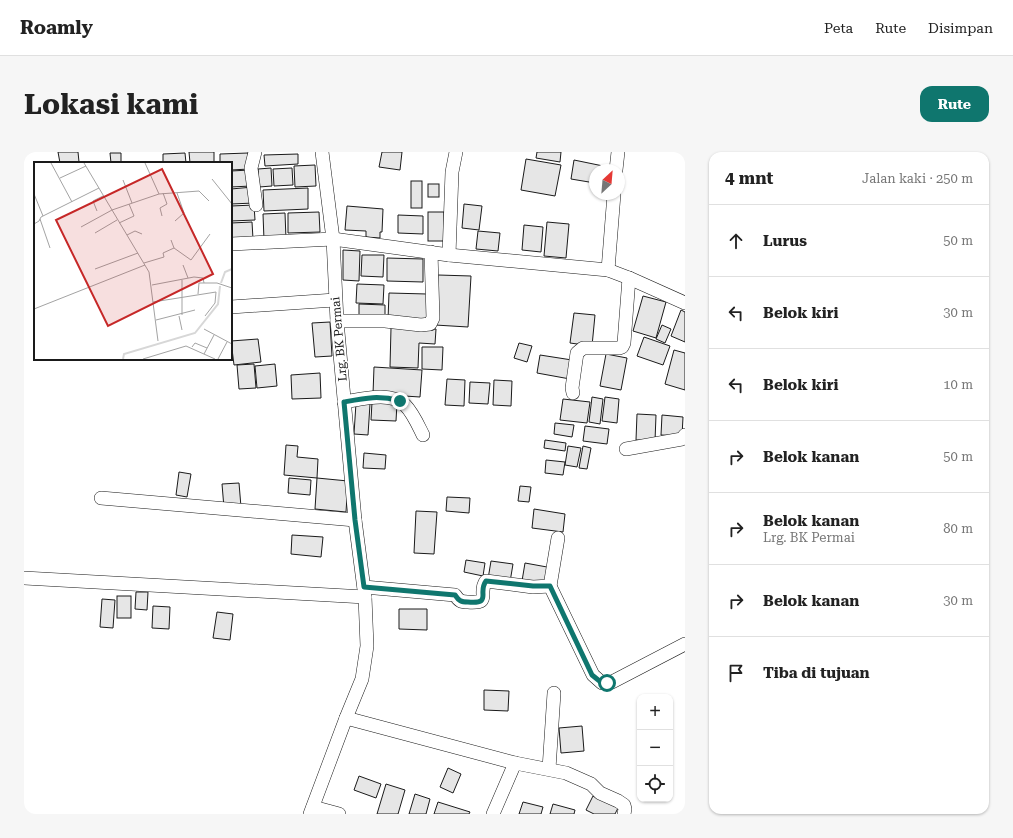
<!DOCTYPE html>
<html lang="id">
<head>
<meta charset="utf-8">
<style>
	:root { --surface:#fff; --page:#f6f6f6; --text:#222; --muted:#767676; --line:#e0e0e0; --accent:#0f766e }
	body { margin:0; font-family:"Roboto Serif",serif; background:var(--page); color:var(--text) }
	.controls { position:absolute; right:12px; bottom:12px; display:grid; overflow:hidden; border-radius:8px; box-shadow:0 1px 3px #0004 }
	.controls button { width:36px; height:36px; display:grid; place-items:center; padding:0; border:0; border-bottom:1px solid var(--line); background:var(--surface); color:var(--text); font:20px sans-serif }
	.compass { position:absolute; left:565px; top:12px; width:36px; height:36px; border-radius:50%; background:var(--surface); box-shadow:0 1px 3px #0004; rotate:26deg }
	.stop { position:absolute; width:12px; height:12px; margin:-9px; border:3px solid #0f766e; border-radius:50%; background:#fff }
	.stop.end { background:#0f766e; border-color:#fff; box-shadow:0 1px 4px #0008 }
	.list { margin:0; padding:0; list-style:none }
	h2 { display:flex; justify-content:space-between; align-items:center; height:52px; margin:0; padding:0 16px; font-size:17px }
	h2 small { font-size:13px; font-weight:400; color:var(--muted) }
	.list li { display:grid; grid-template-columns:26px 1fr auto; gap:12px; align-items:center; box-sizing:border-box; height:72px; padding:0 16px; border-top:1px solid var(--line) }
	.list b { display:block; font-size:15px; white-space:nowrap }
	.list p { margin:0; font-size:13px; white-space:nowrap; color:var(--muted) }
	.list em { font-size:13px; font-style:normal; color:var(--muted) }
	.icon { flex:none; width:22px; height:22px; fill:none; stroke:currentColor; stroke-width:2; stroke-linecap:round; stroke-linejoin:round }
	.map { position:relative; flex:none; width:661px; height:662px; overflow:hidden; border-radius:12px }
	header { display:flex; align-items:center; gap:24px; box-sizing:border-box; height:56px; padding:0 20px; background:var(--surface); border-bottom:1px solid var(--line) }
	header strong { font-size:19px }
	nav { display:flex; gap:22px; margin-inline-start:auto; font-size:14px }
	.intro { display:flex; align-items:center; justify-content:space-between; box-sizing:border-box; height:96px; padding:0 24px }
	h1 { margin:0; font-size:28px }
	.button { padding:10px 18px; border-radius:12px; background:var(--accent); color:#fff; font-size:14px; font-weight:700 }
	main { display:flex; gap:24px; padding:0 24px }
	aside { flex:1; background:var(--surface); border-radius:12px; box-shadow:0 1px 3px #0004 }
	.map>svg:first-child { display:block }
	.building { fill:#e6e6e6; stroke:#1a1a1a }
	.lines { fill:none; stroke-linecap:round; stroke-linejoin:round }
	.minor-casing { stroke:#1a1a1a; stroke-width:14 }
	.minor { stroke:#fff; stroke-width:13 }
	.route { stroke:#0f766e; stroke-width:5 }
	.labels { text-anchor:middle; stroke-width:3; stroke-linejoin:round; paint-order:stroke }
	.street-label { font-size:12px; fill:#1a1a1a; stroke:#fff }
	.inset-river { fill:none; stroke:#d7d7d7; stroke-width:2 }
	.inset-road { fill:none; stroke:#a3a3a3; stroke-width:1 }
	.view { fill:#c62828; fill-opacity:0.15; stroke:#c62828; stroke-width:2 }
	.inset-edge { fill:none; stroke:#1a1a1a; stroke-width:2 }
</style>
</head>
<body>
<header>
<strong>Roamly</strong>
<nav><a>Peta</a><a>Rute</a><a>Disimpan</a></nav>
</header>
<div class="intro"><h1>Lokasi kami</h1><a class="button">Rute</a></div>
<main>
<div class="map">
<svg width="661" height="662" viewBox="0 0 661 662">
	<rect width="100%" height="100%" fill="#fff"/>
	<g class="building">
		<polygon points="34,0 54,0 55,10 36,11"/>
		<polygon points="165,0 190,0 190,11 166,11"/>
		<polygon points="358,0 378,0 376,18 355,15"/>
		<polygon points="513,0 537,0 536,10 512,6"/>
		<polygon points="86,1 97,1 97,11 87,11"/>
		<polygon points="161,1 162,11 139,11 139,2"/>
		<polygon points="224,1 225,17 207,18 207,11 196,11 196,2"/>
		<polygon points="274,2 274,12 241,14 240,3"/>
		<polygon points="502,7 537,13 531,44 497,38"/>
		<polygon points="550,8 584,15 583,18 571,18 571,31 547,27"/>
		<polygon points="291,13 292,34 271,35 270,14"/>
		<polygon points="247,16 248,34 235,35 234,17"/>
		<polygon points="268,16 269,33 250,34 249,17"/>
		<polygon points="226,18 227,34 207,35 207,19"/>
		<rect x="387" y="29" width="11" height="27"/>
		<rect x="404" y="32" width="11" height="13"/>
		<polygon points="229,35 230,51 207,52 207,37"/>
		<polygon points="284,36 284,57 240,59 239,38"/>
		<polygon points="440,52 458,54 455,78 438,76"/>
		<polygon points="230,53 231,68 207,69 207,54"/>
		<polygon points="323,54 359,57 358,80 356,80 356,86 342,85 342,79 321,78"/>
		<polygon points="295,60 296,80 264,81 264,61"/>
		<rect x="404" y="60" width="16" height="29"/>
		<polygon points="261,61 262,87 240,88 239,62"/>
		<polygon points="374,63 399,64 399,82 374,81"/>
		<polygon points="228,70 229,87 207,88 207,71"/>
		<polygon points="523,70 545,72 542,106 520,104"/>
		<polygon points="500,73 519,75 517,100 498,98"/>
		<polygon points="454,79 476,81 474,99 452,97"/>
		<polygon points="319,98 336,99 335,129 319,128"/>
		<polygon points="338,103 360,103 359,125 337,124"/>
		<polygon points="363,106 399,107 399,130 363,129"/>
		<polygon points="414,123 447,124 444,175 411,173"/>
		<polygon points="333,132 360,133 359,152 332,151"/>
		<polygon points="365,141 403,142 403,169 364,168"/>
		<polygon points="619,144 642,150 632,186 609,179"/>
		<polygon points="335,152 361,153 361,168 335,168"/>
		<polygon points="657,158 661,160 661,190 647,184"/>
		<polygon points="550,161 571,163 568,194 546,191"/>
		<polygon points="306,170 308,204 291,205 288,171"/>
		<polygon points="638,173 647,177 641,191 632,187"/>
		<polygon points="367,176 412,177 411,192 395,191 394,216 366,215"/>
		<polygon points="620,185 646,194 639,213 613,204"/>
		<polygon points="234,187 237,210 210,213 207,189"/>
		<polygon points="495,191 508,194 503,210 490,206"/>
		<polygon points="398,195 419,195 418,218 398,217"/>
		<polygon points="650,198 661,201 661,238 641,232"/>
		<polygon points="582,202 603,206 597,238 576,234"/>
		<polygon points="516,203 548,208 546,227 513,221"/>
		<polygon points="230,212 232,236 215,237 213,213"/>
		<polygon points="251,212 253,234 233,236 231,214"/>
		<polygon points="350,215 398,218 396,245 349,242"/>
		<polygon points="296,221 297,246 268,247 267,223"/>
		<polygon points="423,227 441,228 440,254 421,253"/>
		<polygon points="470,228 488,229 487,254 469,253"/>
		<polygon points="446,230 466,231 464,252 445,251"/>
		<polygon points="568,245 579,247 576,272 565,270"/>
		<polygon points="581,245 595,247 593,271 578,269"/>
		<polygon points="539,247 566,250 563,271 536,268"/>
		<polygon points="348,250 373,251 372,269 347,268"/>
		<polygon points="332,251 346,252 344,283 330,282"/>
		<polygon points="613,262 632,263 631,289 612,288"/>
		<polygon points="638,263 659,265 658,284 637,283"/>
		<polygon points="531,271 550,273 548,285 530,282"/>
		<polygon points="561,274 585,277 583,292 559,289"/>
		<polygon points="521,288 542,291 541,299 520,296"/>
		<polygon points="262,293 274,294 273,305 294,307 293,326 260,323"/>
		<polygon points="544,294 557,296 553,315 541,313"/>
		<polygon points="559,294 567,296 563,317 555,316"/>
		<polygon points="340,301 362,303 361,317 339,316"/>
		<polygon points="522,308 541,310 539,323 521,321"/>
		<polygon points="155,320 167,322 163,345 152,343"/>
		<polygon points="265,326 287,328 286,343 264,341"/>
		<polygon points="293,326 324,329 322,360 291,357"/>
		<polygon points="215,331 217,355 200,356 198,332"/>
		<polygon points="496,334 507,335 505,350 494,349"/>
		<polygon points="423,345 446,346 445,361 422,359"/>
		<polygon points="510,357 541,362 539,380 508,376"/>
		<polygon points="392,359 413,360 410,402 390,401"/>
		<polygon points="268,383 299,385 297,405 267,402"/>
		<polygon points="442,408 461,411 459,424 440,420"/>
		<polygon points="467,409 489,412 486,430 464,427"/>
		<polygon points="501,411 523,415 521,432 498,429"/>
		<polygon points="112,440 124,440 123,458 111,457"/>
		<rect x="93" y="444" width="14" height="22"/>
		<polygon points="78,447 91,448 89,476 76,475"/>
		<polygon points="129,454 146,455 145,477 128,476"/>
		<polygon points="375,457 403,457 403,478 375,477"/>
		<polygon points="193,460 209,462 206,488 189,486"/>
		<polygon points="460,538 485,539 484,559 460,558"/>
		<polygon points="558,574 560,599 537,601 535,576"/>
		<polygon points="424,616 437,622 429,641 416,635"/>
		<polygon points="335,624 357,632 352,646 330,638"/>
		<polygon points="362,632 381,638 374,662 353,662"/>
		<polygon points="391,642 406,647 402,662 385,662"/>
		<polygon points="569,644 594,656 591,662 570,662 562,658"/>
		<polygon points="414,650 446,660 445,662 410,662"/>
		<polygon points="499,650 519,655 517,662 495,662"/>
		<polygon points="529,652 551,658 550,662 526,662"/>
	</g>
	<g class="lines">
		<defs>
			<g id="minor">
				<polyline points="231,0 227,16 232,53"/>
				<polyline points="592,18 594,0"/>
				<polyline points="207,92 309,87 425,103 584,118 605,126 661,151"/>
				<polyline points="425,103 428,20 432,0"/>
				<polyline points="584,118 590,42"/>
				<polyline points="207,155 311,148"/>
				<polyline points="313,169 361,169 397,173 406,172 409,166 407,100"/>
				<polyline points="549,241 548,236 553,201 559,196 595,196 598,195 600,191 605,126"/>
				<path d="M320 250C339 247 366 239 381 253 389 261 394 273 399 283"/>
				<polyline points="602,297 658,287 661,283"/>
				<polyline points="77,346 331,368"/>
				<polyline points="0,426 341,445"/>
				<polyline points="526,434 569,523 578,531 588,530 661,492"/>
				<path d="M340 435 431 443C435 449 437 450 444 450 469 452 453 441 462 429L509 435 526 434 534 386"/>
				<polyline points="322,566 491,611 542,621 567,632 576,641 594,649 600,653 601,657 600,662"/>
				<polyline points="525,617 530,541"/>
				<polyline points="289,655 315,662"/>
				<polyline points="286,662 322,566 338,527 343,494 341,445 331,368 313,169 309,87 298,0"/>
				<polyline points="469,662 491,611"/>
			</g>
		</defs>
		<use href="#minor" class="minor-casing"/>
		<use href="#minor" class="minor"/>
	</g>
	<g class="lines">
		<path class="route" d="M376 249C355 243 341 246 320 250L331 368 340 435 431 443C435 449 437 450 444 450 469 452 453 441 462 429L509 434H526L568 523 578 531H583"/>
	</g>
	<g class="labels">
		<g class="street-label">
			<text transform="translate(315 187) rotate(-95)" y="4">Lrg. BK Permai</text>
		</g>
	</g>
	<g transform="translate(10 10)">
		<rect width="198" height="198" fill="#fff"/>
		<path class="inset-river" d="M187 121 191 110 198 107M89 197 90 192 161 171 184 142 186 124"/>
		<path class="inset-road" d="M17 1 38 40M50 1 115 110 124 179M111 1 125 32M26 16 52 4M178 17 198 42M89 18 98 41M0 32 9 54M63 49 59 39 69 34M128 54 126 46 133 42 129 31M6 57 16 86M141 59 150 51 143 31M85 61 100 54 95 42M0 62 5 59 7 55 65 26M47 65 78 48 125 32 165 29 175 39M61 71 83 58M93 73 101 69 108 72M140 86 157 98 176 72M110 101 130 95 129 91 140 86 137 78M149 103 154 116M61 107 104 91M148 118V153M118 123 160 115 169 116 170 121M164 132 165 121H183L198 126M119 140 182 130 181 141 171 154M0 147 111 103M145 154 148 168M122 158 161 148M170 167 198 182M158 185 161 181 173 186M170 192 180 173M109 197 152 184 181 197M184 197 193 180"/>
		<path class="view" d="M128 7 179 112 74 164 22 58Z"/>
		<rect width="198" height="198" class="inset-edge"/>
	</g>
</svg>
<div class="controls">
<button>+</button>
<button>−</button>
<button><svg class="icon" aria-label="locate" viewBox="0 0 24 24"><circle cx="12" cy="12" r="6"/><path d="M12 2v4M12 18v4M2 12h4M18 12h4"/></svg></button>
</div>
<svg class="compass" viewBox="-18 -18 36 36"><path d="M0-13l5 13h-10z" fill="#e53935"/><path d="M0 13l5-13h-10z" fill="#767676"/></svg>
<div class="stop" style="left:583px;top:531px"></div>
<div class="stop end" style="left:376px;top:249px"></div>
</div>
<aside>
<h2>4 mnt<small>Jalan kaki · 250 m</small></h2>
<ul class="list">
<li><svg class="icon" aria-label="ahead" viewBox="0 0 24 24"><path d="M12 20V5M6 11l6-6 6 6"/></svg><div><b>Lurus</b></div><em>50 m</em></li>
<li><svg class="icon" aria-label="left" viewBox="0 0 24 24"><path d="M17 20v-9H6M10 6l-5 5 5 5"/></svg><div><b>Belok kiri</b></div><em>30 m</em></li>
<li><svg class="icon" aria-label="left" viewBox="0 0 24 24"><path d="M17 20v-9H6M10 6l-5 5 5 5"/></svg><div><b>Belok kiri</b></div><em>10 m</em></li>
<li><svg class="icon" aria-label="right" viewBox="0 0 24 24"><path d="M7 20v-9h11M14 6l5 5-5 5"/></svg><div><b>Belok kanan</b></div><em>50 m</em></li>
<li><svg class="icon" aria-label="right" viewBox="0 0 24 24"><path d="M7 20v-9h11M14 6l5 5-5 5"/></svg><div><b>Belok kanan</b><p>Lrg. BK Permai</p></div><em>80 m</em></li>
<li><svg class="icon" aria-label="right" viewBox="0 0 24 24"><path d="M7 20v-9h11M14 6l5 5-5 5"/></svg><div><b>Belok kanan</b></div><em>30 m</em></li>
<li><svg class="icon" aria-label="arrive" viewBox="0 0 24 24"><path d="M6 21V4h12l-3 4 3 4H6"/></svg><div><b>Tiba di tujuan</b></div></li>
</ul>
</aside>
</main>
</body>
</html>
